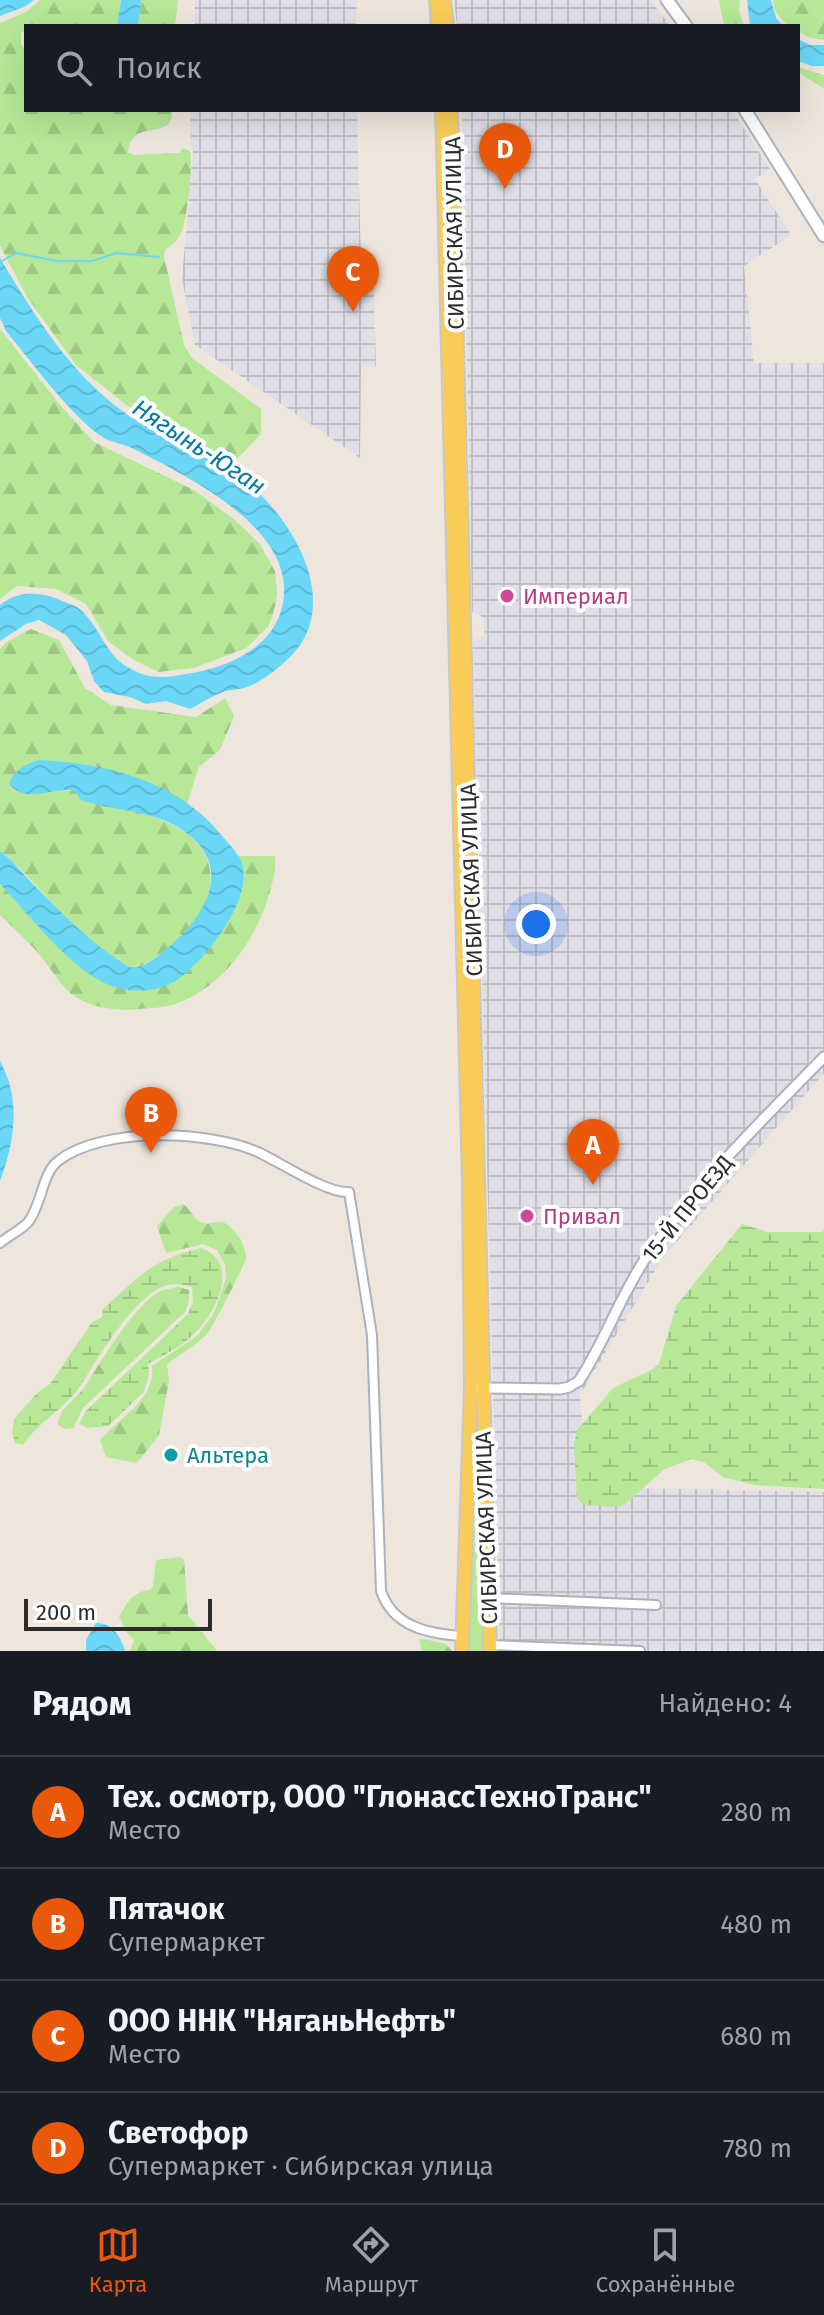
<!DOCTYPE html>
<html lang="ru">
<head>
<meta charset="utf-8">
<style>
	:root { --surface:#171b24; --page:#242831; --text:#f1f3f6; --muted:#9ea1a6; --line:#363941; --accent:#ea580c }
	body { margin:0; font-family:"Fira Sans",sans-serif; background:var(--page); color:var(--text) }
	.scale { position:absolute; left:24px; bottom:20px; width:188px; box-sizing:border-box; padding-left:8px; border:4px solid #2c2c2c; border-top:0; font-size:22px; line-height:28px; white-space:nowrap; color:#2c2c2c; -webkit-text-stroke:6px #fff; paint-order:stroke }
	.you { position:absolute; left:536px; top:924px; width:28px; height:28px; margin:-20px; border:6px solid #fff; border-radius:50%; background:#1a73e8; box-shadow:0 0 0 12px #1a73e833 }
	.badge { display:grid; place-items:center; width:52px; height:52px; border-radius:50%; background:var(--accent); color:#fff; font-size:26px; font-weight:700 }
	.pin { position:absolute; translate:-50% -66px; filter:drop-shadow(0 2px 4px #0008) }
	.pin::after { content:''; position:absolute; top:42px; width:28px; height:24px; background:inherit; clip-path:polygon(0 0,100% 0,50% 100%) }
	.list { margin:0; padding:0; list-style:none }
	h2 { display:flex; justify-content:space-between; align-items:center; height:104px; margin:0; padding:0 32px; font-size:34px }
	h2 small { font-size:26px; font-weight:400; color:var(--muted) }
	.list li { display:grid; grid-template-columns:52px 1fr auto; gap:24px; align-items:center; box-sizing:border-box; height:112px; padding:0 32px; border-top:2px solid var(--line) }
	.list b { display:block; font-size:30px; white-space:nowrap }
	.list p { margin:0; font-size:26px; white-space:nowrap; color:var(--muted) }
	.list em { font-size:26px; font-style:normal; color:var(--muted) }
	.icon { flex:none; width:44px; height:44px; fill:none; stroke:currentColor; stroke-width:2; stroke-linecap:round; stroke-linejoin:round }
	.map { position:relative; flex:none; width:824px; height:1651px; overflow:hidden }
	.search { position:absolute; background:var(--surface); box-shadow:0 8px 32px #0002; left:24px; right:24px; top:24px; height:88px; display:flex; align-items:center; gap:20px; box-sizing:border-box; padding:0 28px; border-radius:0px; color:var(--muted); font-size:30px }
	.sheet { height:552px; background:var(--surface) }
	nav { display:flex; justify-content:space-around; align-items:center; box-sizing:border-box; height:112px; border-top:2px solid var(--line); background:var(--surface); font-size:22px; color:var(--muted) }
	nav a { display:grid; justify-items:center; gap:4px }
	nav .on { color:var(--accent) }
	.map>svg:first-child { display:block }
	.industrial { fill:url(#industrial-grid) }
	.grass { fill:#b6e897 }
	.forest { fill:url(#forest-firs) }
	.wetland { fill:url(#wetland-marsh) }
	.water { fill:url(#water-waves) }
	.lines { fill:none; stroke-linecap:round; stroke-linejoin:round }
	.stream { stroke:#6ad7f6; stroke-width:2 }
	.minor-casing { stroke:#adb1bc; stroke-width:12 }
	.tertiary-casing { stroke:#adb1bc; stroke-width:13 }
	.secondary-casing { stroke:#adb1bc; stroke-width:15 }
	.primary-casing { stroke:#c8c8c8; stroke-width:16 }
	.minor { stroke:#fff; stroke-width:8 }
	.tertiary { stroke:#fff; stroke-width:9 }
	.secondary { stroke:#fff; stroke-width:11 }
	.primary { stroke:#f9cc57; stroke-width:12 }
	.hotel-dot { fill:#d1479c; stroke:#fff; stroke-width:3 }
	.culture-dot { fill:#0f9aa8; stroke:#fff; stroke-width:3 }
	.labels { text-anchor:middle; stroke-width:8; stroke-linejoin:round; paint-order:stroke }
	.street-label { font-size:22px; fill:#2c2c2c; stroke:#fff }
	.hotel-label { font-size:22px; fill:#b23c85; stroke:#fff; text-anchor:start }
	.culture-label { font-size:22px; fill:#0d838f; stroke:#fff; text-anchor:start }
	.water-label { font-size:24px; font-style:italic; fill:#0576a6; stroke:#fff }
</style>
</head>
<body>
<div class="map">
<svg width="824" height="1651" viewBox="0 0 824 1651">
	<defs>
		<pattern id="industrial-grid" width="8" height="8" patternUnits="userSpaceOnUse" patternTransform="scale(2)"><rect width="8" height="8" fill="#e0dee6"/><path d="M0 4h8M4 0v8" fill="none" stroke="#c0bfc5"/></pattern>
		<pattern id="forest-firs" width="22" height="20" patternUnits="userSpaceOnUse" patternTransform="scale(2)"><rect width="22" height="20" fill="#b6e897"/><path d="M5 1l3.5 6h-7zM16 11l3.5 6h-7z" fill="#9dc782"/></pattern>
		<pattern id="wetland-marsh" width="20" height="14" patternUnits="userSpaceOnUse" patternTransform="scale(2)"><rect width="20" height="14" fill="#b6e897"/><path d="M1 5h8M5 5V1M11 12h8M15 12V8" fill="none" stroke="#9dc782"/></pattern>
		<pattern id="water-waves" width="16" height="10" patternUnits="userSpaceOnUse" patternTransform="scale(2)"><rect width="16" height="10" fill="#6ad7f6"/><path d="M0 5q4-4 8 0t8 0" fill="none" stroke="#5cb9d3"/></pattern>
	</defs>
	<rect width="100%" height="100%" fill="#eee6dd"/>
	<g class="industrial">
		<polygon points="195,0 357,0 356,26 195,26"/>
		<polygon points="454,0 651,0 670,26 457,26"/>
		<polygon points="190,110 357,110 361,262 373,262 376,366 361,367 360,458 195,345 182,279 193,150 191,150"/>
		<polygon points="462,110 732,110 770,169 755,179 791,235 744,266 754,363 824,363 824,1073 662,1259 580,1395 586,1487 824,1492 824,1651 500,1651 473,641 485,635 483,617 472,612"/>
	</g>
	<polygon class="grass" points="476,1522 480,1525 484,1651 469,1651 471,1524"/>
	<g class="forest">
		<path d="M40 0H121L117 26H26V33L21 32V45L26 50V110H172C174 143 132 116 128 152L134 155 179 153 183 148 190 151C193 168 188 213 182 230 179 240 173 244 165 250L164 256 184 345 192 358 261 409V434L233 463 183 440 125 404 76 365 27 297 0 246V23L26 12Z"/>
		<polygon points="141,0 178,0 175,26 138,26"/>
		<polygon points="719,0 740,0 739,11 744,26 724,26"/>
		<path d="M773 0H824V40L808 37 798 31V26H789C780 18 773 12 773 0Z"/>
		<polygon points="798,67 824,75 824,89 798,72"/>
		<polygon points="0,329 61,406 94,442 194,490 235,520 259,543 275,571 277,593 275,607 268,627 246,648 194,668 158,672 132,659 108,641 86,604 56,589 17,586 0,599"/>
		<path d="M31 629 59 640 85 688 111 705 196 717 225 698 234 716 220 750 199 767 187 804C147 775 106 769 58 761L47 792 74 790C87 808 103 803 123 808 165 818 221 838 209 892 202 924 168 951 140 967 98 968 34 875 0 851V649L6 642Z"/>
		<path d="M238 856H275C277 871 272 883 268 898 254 943 221 988 175 1004 164 1008 150 1008 139 1009 119 1011 98 1009 79 999 61 989 52 969 39 954 27 940 13 928 0 915V884L66 954 141 991 244 870Z"/>
		<path d="M183 1204C190 1208 193 1218 200 1222 214 1229 219 1210 237 1235 242 1240 246 1250 246 1258 246 1262 212 1329 207 1334 195 1346 181 1354 167 1364L169 1381 159 1435 137 1463 106 1457 100 1440C119 1418 156 1399 152 1366L197 1336 214 1313 226 1279 225 1264 217 1250 203 1244 166 1253 157 1226 174 1207Z"/>
		<path d="M179 1287 189 1290V1301L185 1312 83 1408 73 1428 65 1429 58 1425C59 1407 77 1399 86 1385 101 1361 136 1303 160 1291 166 1289 173 1288 179 1287Z"/>
		<path d="M180 1557 184 1559 188 1615 217 1651H130L134 1640 127 1633 119 1617C127 1603 133 1591 150 1590L153 1586 156 1560Z"/>
		<polygon points="424,1639 446,1644 452,1651 422,1651 419,1639"/>
	</g>
	<g class="wetland">
		<polygon points="742,1224 767,1232 822,1232 824,1230 824,1489 754,1485 723,1477 704,1462 691,1459 665,1469 625,1504 617,1507 586,1505 577,1499 574,1446 577,1430 613,1388 651,1370 659,1364 676,1306"/>
		<path d="M202 1248C240 1264 217 1310 196 1332 183 1346 164 1355 148 1364L149 1374 144 1392 108 1426 87 1428 79 1424 86 1411 188 1314 193 1302 192 1287C180 1283 167 1283 156 1290 127 1309 101 1353 83 1382 68 1407 39 1421 23 1445L15 1443 12 1432 14 1419 37 1393 50 1384 92 1322 102 1317 103 1309C139 1277 153 1258 202 1248Z"/>
	</g>
	<g class="water">
		<polygon points="0,0 34,0 24,7 0,16"/>
		<polygon points="121,0 141,0 138,26 117,26"/>
		<polygon points="747,0 771,0 776,18 783,26 750,26"/>
		<polygon points="798,39 810,45 824,45 824,66 812,66 798,61"/>
		<path d="M0 258C30 308 61 359 106 398 143 431 191 445 232 471 285 505 347 599 291 656 279 668 263 681 247 687 239 690 231 689 223 692 212 696 201 703 190 709L166 701 146 704 130 697 104 692 94 681 87 661 66 635 39 620 26 624 0 641V605C20 589 41 592 62 601 70 604 78 606 83 612 107 637 105 662 145 675 158 679 175 676 187 674 228 667 274 649 283 603 297 528 186 476 132 448 124 444 113 443 104 438 72 418 31 361 6 331L0 318Z"/>
		<path d="M38 760C107 763 179 781 223 837 231 846 241 856 243 868 250 903 205 961 177 980 160 991 138 993 118 988 74 976 32 917 0 884V851C11 859 21 871 30 881 56 907 81 934 111 955 117 959 124 965 132 967 143 969 155 958 164 951 202 920 237 870 185 832 154 809 114 812 81 800L74 790C51 788 27 804 9 784 14 770 24 765 38 760Z"/>
		<path d="M0 1061C21 1099 15 1141 0 1181Z"/>
		<path d="M96 1623C112 1622 121 1637 125 1651H86V1640Z"/>
	</g>
	<g class="lines">
		<polyline class="stream" points="2,261 16,253 57,261 92,261 116,253 159,257"/>
		<defs>
			<g id="minor">
				<path d="M0 1243C9 1235 22 1230 29 1221 42 1203 42 1174 58 1161 103 1126 210 1130 260 1153 281 1163 328 1194 349 1192L372 1335 381 1591C393 1627 429 1634 463 1636"/>
				<polyline points="488,1598 656,1605"/>
				<polyline points="490,1645 640,1651"/>
			</g>
			<path id="tertiary" d="M481 1388 560 1389 569 1387 579 1381C606 1340 621 1293 649 1253 700 1181 763 1119 824 1057"/>
			<g id="secondary">
				<polyline points="667,0 686,26"/>
				<polyline points="745,110 824,236"/>
			</g>
			<g id="primary">
				<polyline points="436,0 438,26"/>
				<polyline points="444,0 447,26"/>
				<polyline points="442,110 469,1182 471,1387 462,1651"/>
				<polyline points="451,110 490,1651"/>
			</g>
		</defs>
		<use href="#minor" class="minor-casing"/>
		<use href="#tertiary" class="tertiary-casing"/>
		<use href="#secondary" class="secondary-casing"/>
		<use href="#primary" class="primary-casing"/>
		<use href="#minor" class="minor"/>
		<use href="#tertiary" class="tertiary"/>
		<use href="#secondary" class="secondary"/>
		<use href="#primary" class="primary"/>
	</g>
	<g class="hotel-dot">
		<circle cx="507" cy="596" r="8"/>
		<circle cx="527" cy="1216" r="8"/>
	</g>
	<circle class="culture-dot" cx="171" cy="1455" r="8"/>
	<g class="labels">
		<g class="street-label">
			<text transform="translate(454 233) rotate(-91)" y="8">СИБИРСКАЯ УЛИЦА</text>
			<text transform="translate(471 880) rotate(-92)" y="8">СИБИРСКАЯ УЛИЦА</text>
			<text transform="translate(687 1208) rotate(-51)" y="8">15-Й ПРОЕЗД</text>
			<text transform="translate(486 1528) rotate(-92)" y="8">СИБИРСКАЯ УЛИЦА</text>
		</g>
		<g class="hotel-label">
			<text x="523" y="604">Империал</text>
			<text x="543" y="1224">Привал</text>
		</g>
		<g class="culture-label">
			<text x="187" y="1463">Альтера</text>
		</g>
		<g class="water-label">
			<text transform="translate(199 447) rotate(33)" y="8">Нягынь-Юган</text>
		</g>
	</g>
</svg>
<div class="scale">200 m</div>
<div class="you"></div>
<div class="pin badge" style="left:593px;top:1185px">A</div>
<div class="pin badge" style="left:151px;top:1153px">B</div>
<div class="pin badge" style="left:353px;top:312px">C</div>
<div class="pin badge" style="left:505px;top:189px">D</div>
<div class="search"><svg class="icon" aria-label="search" viewBox="0 0 24 24"><circle cx="10" cy="10" r="6"/><path d="M15 15l6 6"/></svg>Поиск</div>
</div>
<section class="sheet">
<h2>Рядом<small>Найдено: 4</small></h2>
<ul class="list">
<li><span class="badge">A</span><div><b>Тех. осмотр, ООО &quot;ГлонассТехноТранс&quot;</b><p>Место</p></div><em>280 m</em></li>
<li><span class="badge">B</span><div><b>Пятачок</b><p>Супермаркет</p></div><em>480 m</em></li>
<li><span class="badge">C</span><div><b>ООО ННК &quot;НяганьНефть&quot;</b><p>Место</p></div><em>680 m</em></li>
<li><span class="badge">D</span><div><b>Светофор</b><p>Супермаркет · Сибирская улица</p></div><em>780 m</em></li>
</ul>
</section>
<nav>
<a class="on"><svg class="icon" aria-label="map" viewBox="0 0 24 24"><path d="M3 6l6-2 6 2 6-2v14l-6 2-6-2-6 2zM9 4v14M15 6v14"/></svg>Карта</a>
<a><svg class="icon" aria-label="directions" viewBox="0 0 24 24"><path d="M12 3l9 9-9 9-9-9zM9 14v-3h6M13 9l2 2-2 2"/></svg>Маршрут</a>
<a><svg class="icon" aria-label="saved" viewBox="0 0 24 24"><path d="M7 4h10v16l-5-4-5 4z"/></svg>Сохранённые</a>
</nav>
</body>
</html>
